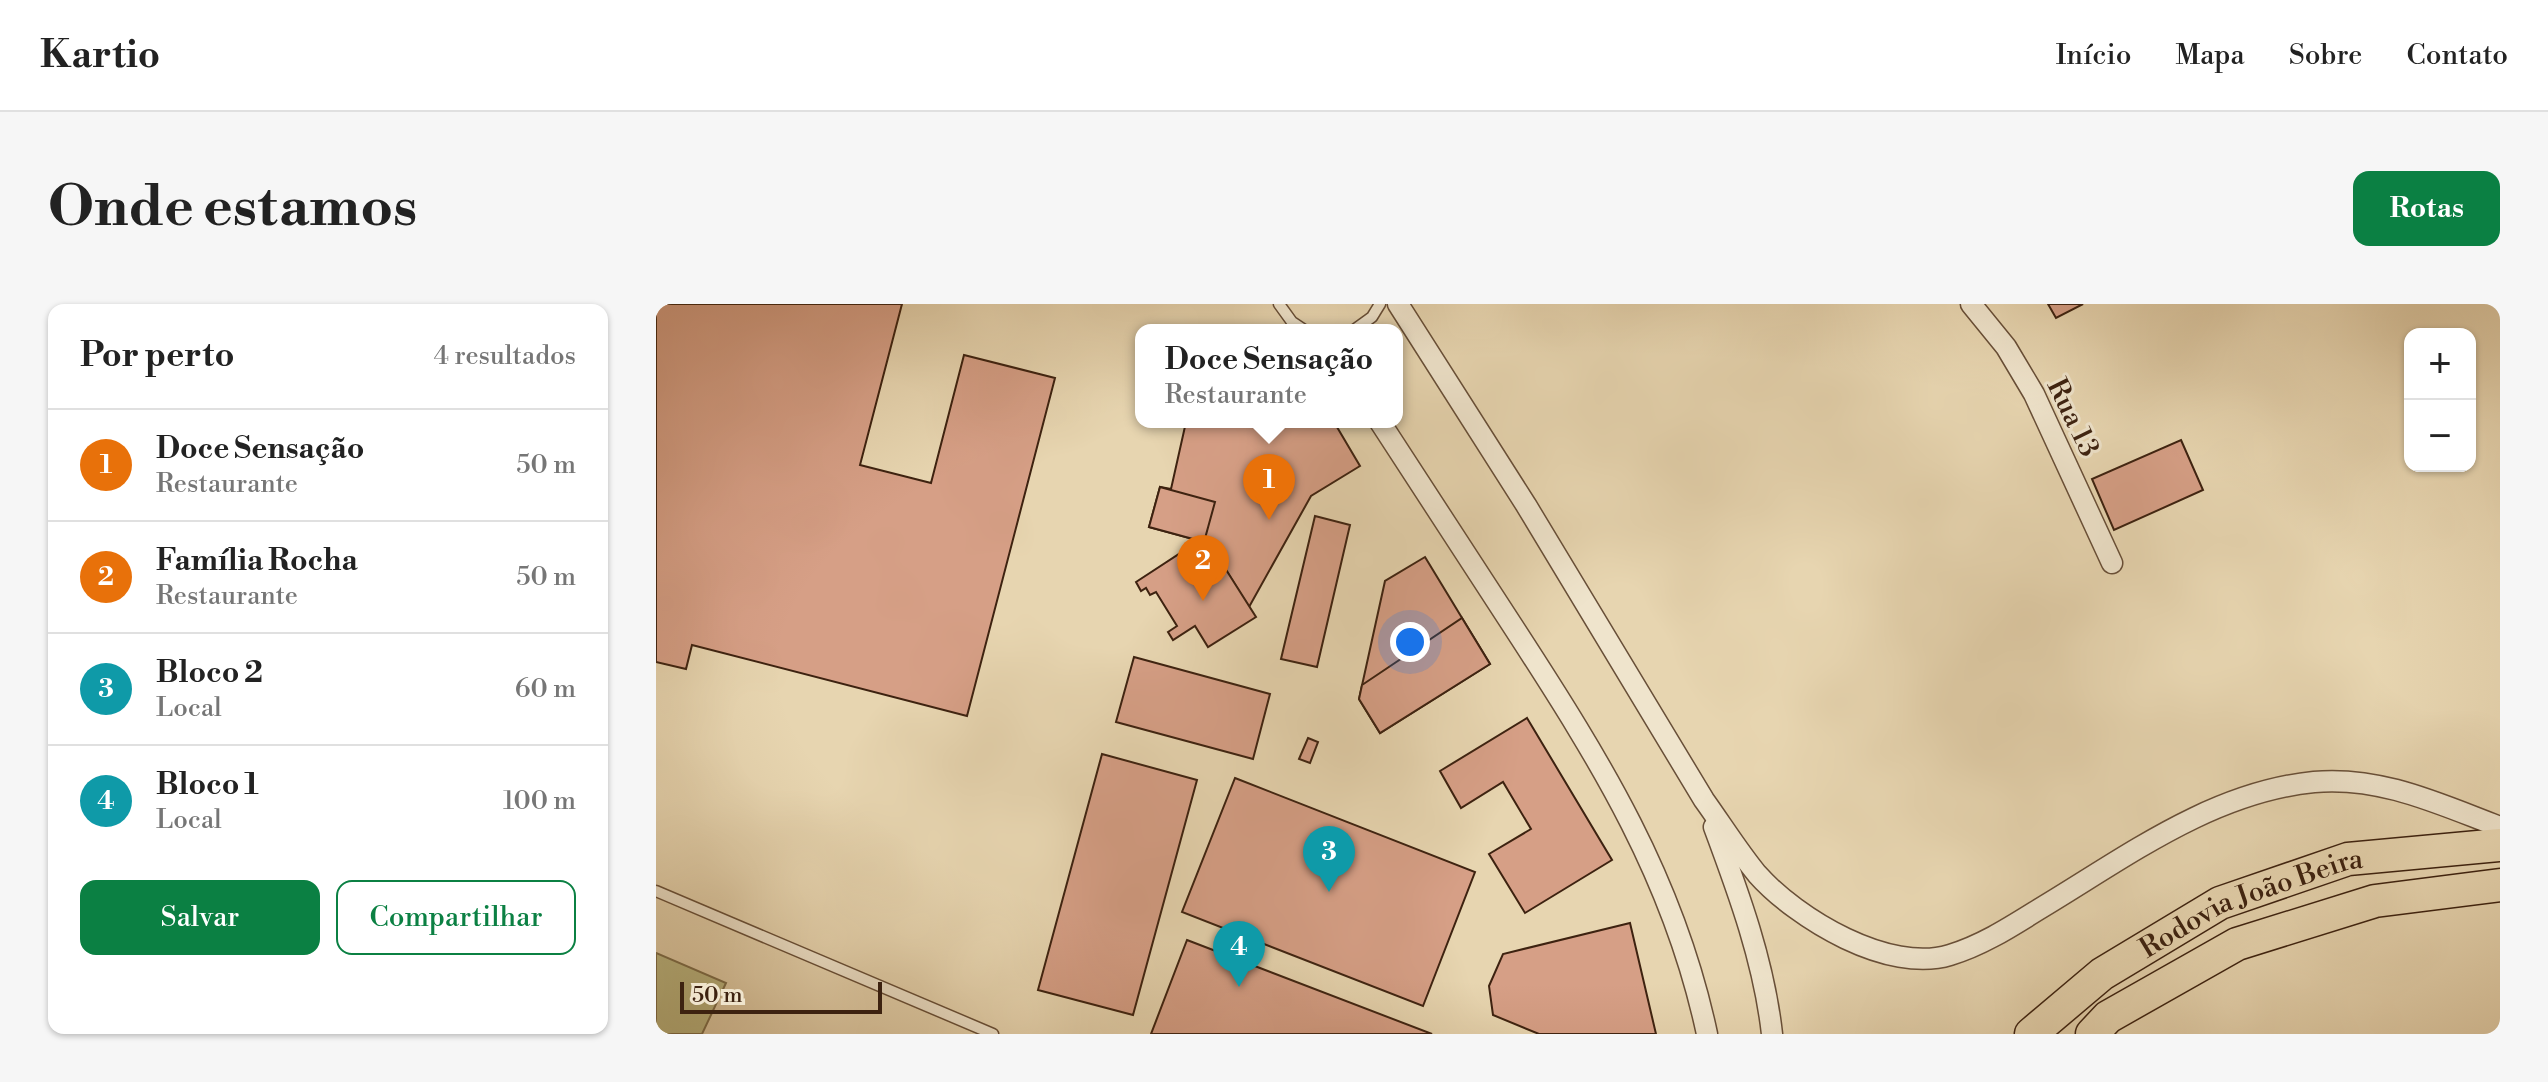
<!DOCTYPE html>
<html lang="pt">
<head>
<meta charset="utf-8">
<style>
	:root { --surface:#fff; --page:#f6f6f6; --text:#222; --muted:#767676; --line:#e0e0e0; --accent:#0b8043 }
	body { margin:0; font-family:"Libre Bodoni",serif; background:var(--page); color:var(--text) }
	.controls { position:absolute; right:24px; top:24px; display:grid; overflow:hidden; border-radius:16px; box-shadow:0 2px 6px #0004 }
	.controls button { width:72px; height:72px; display:grid; place-items:center; padding:0; border:0; border-bottom:2px solid var(--line); background:var(--surface); color:var(--text); font:40px sans-serif }
	.scale { position:absolute; left:24px; bottom:20px; width:202px; box-sizing:border-box; padding-left:8px; border:4px solid #3d2210; border-top:0; font-size:22px; line-height:28px; white-space:nowrap; color:#3d2210; -webkit-text-stroke:6px #efe4cc; paint-order:stroke }
	.you { position:absolute; left:754px; top:338px; width:28px; height:28px; margin:-20px; border:6px solid #fff; border-radius:50%; background:#1a73e8; box-shadow:0 0 0 12px #1a73e833 }
	.badge { display:grid; place-items:center; width:52px; height:52px; border-radius:50%; background:var(--accent); color:#fff; font-size:26px; font-weight:700 }
	.pin { position:absolute; translate:-50% -66px; filter:drop-shadow(0 2px 4px #0008) }
	.pin::after { content:''; position:absolute; top:42px; width:28px; height:24px; background:inherit; clip-path:polygon(0 0,100% 0,50% 100%) }
	.popup { position:absolute; left:479px; top:20px; width:268px; height:104px; box-sizing:border-box; display:grid; place-content:center; border-radius:16px; background:var(--surface); filter:drop-shadow(0 2px 6px #0005); font-size:26px; white-space:nowrap; color:var(--muted) }
	.popup b { font-size:30px; color:var(--text) }
	.popup::after { content:''; position:absolute; left:50%; top:100%; margin-left:-16px; border:16px solid transparent; border-top-color:var(--surface) }
	.list { margin:0; padding:0; list-style:none }
	h2 { display:flex; justify-content:space-between; align-items:center; height:104px; margin:0; padding:0 32px; font-size:34px }
	h2 small { font-size:26px; font-weight:400; color:var(--muted) }
	.list li { display:grid; grid-template-columns:52px 1fr auto; gap:24px; align-items:center; box-sizing:border-box; height:112px; padding:0 32px; border-top:2px solid var(--line) }
	.list b { display:block; font-size:30px; white-space:nowrap }
	.list p { margin:0; font-size:26px; white-space:nowrap; color:var(--muted) }
	.list em { font-size:26px; font-style:normal; color:var(--muted) }
	.actions { display:flex; gap:16px; padding:24px 32px }
	.actions a { flex:1; padding:18px 0; border:2px solid var(--accent); border-radius:16px; text-align:center; font-size:28px; color:var(--accent) }
	.actions .main { background:var(--accent); color:#fff }
	.map { position:relative; flex:none; width:1844px; height:730px; overflow:hidden; border-radius:16px }
	header { display:flex; align-items:center; gap:48px; box-sizing:border-box; height:112px; padding:0 40px; background:var(--surface); border-bottom:2px solid var(--line) }
	header strong { font-size:38px }
	nav { display:flex; gap:44px; margin-inline-start:auto; font-size:28px }
	.intro { display:flex; align-items:center; justify-content:space-between; box-sizing:border-box; height:192px; padding:0 48px }
	h1 { margin:0; font-size:56px }
	.button { padding:20px 36px; border-radius:16px; background:var(--accent); color:#fff; font-size:28px; font-weight:700 }
	main { display:flex; gap:48px; padding:0 48px }
	aside { flex:1; background:var(--surface); border-radius:16px; box-shadow:0 2px 6px #0004 }
	.map>svg:first-child { display:block }
	.green { fill:#bdbb86; stroke:#7d6e4b; stroke-width:2 }
	.building { fill:#d69f86; stroke:#3d2210; stroke-width:2 }
	.lines { fill:none; stroke-linecap:round; stroke-linejoin:round }
	.lane-casing { stroke:#684f38; stroke-width:13 }
	.street-casing { stroke:#684f38; stroke-width:23 }
	.primary-casing { stroke:#3d2210; stroke-width:35 }
	.lane { stroke:#efe4cc; stroke-width:10 }
	.street { stroke:#efe4cc; stroke-width:20 }
	.primary { stroke:#e7d5b0; stroke-width:32 }
	.labels { text-anchor:middle; stroke-width:6; stroke-linejoin:round; paint-order:stroke }
	.street-label { font-size:28px; fill:#3d2210; stroke:#efe4cc }
</style>
</head>
<body>
<header>
<strong>Kartio</strong>
<nav><a>Início</a><a>Mapa</a><a>Sobre</a><a>Contato</a></nav>
</header>
<div class="intro"><h1>Onde estamos</h1><a class="button">Rotas</a></div>
<main>
<aside>
<h2>Por perto<small>4 resultados</small></h2>
<ul class="list">
<li><span class="badge" style="background:#e8710a">1</span><div><b>Doce Sensação</b><p>Restaurante</p></div><em>50 m</em></li>
<li><span class="badge" style="background:#e8710a">2</span><div><b>Família Rocha</b><p>Restaurante</p></div><em>50 m</em></li>
<li><span class="badge" style="background:#0f9aa8">3</span><div><b>Bloco 2</b><p>Local</p></div><em>60 m</em></li>
<li><span class="badge" style="background:#0f9aa8">4</span><div><b>Bloco 1</b><p>Local</p></div><em>100 m</em></li>
</ul>
<div class="actions"><a class="main">Salvar</a><a>Compartilhar</a></div>
</aside>
<div class="map">
<svg width="1844" height="730" viewBox="0 0 1844 730">
	<rect width="100%" height="100%" fill="#e7d5b0"/>
	<filter id="stains"><feTurbulence type="fractalNoise" baseFrequency=".0025" numOctaves="4"/><feColorMatrix values="0 0 0 0 .2 0 0 0 0 .09 0 0 0 0 .02 0 0 0 .5 -.17"/></filter>
	<radialGradient id="worn" r=".72"><stop offset=".6" stop-color="#630" stop-opacity="0"/><stop offset="1" stop-color="#630" stop-opacity=".3"/></radialGradient>
	<polygon class="green" points="0,649 70,679 46,730 0,730"/>
	<g class="building">
		<polygon points="0,0 246,0 204,161 275,179 308,51 399,74 311,412 36,341 30,365 0,358"/>
		<polygon points="1392,0 1427,0 1400,14"/>
		<polygon points="530,118 678,118 704,162 655,192 593,303 555,242 548,238 493,223 504,183 515,185"/>
		<polygon points="1525,136 1547,186 1458,226 1436,175"/>
		<polygon points="504,183 559,198 548,238 493,223"/>
		<polygon points="659,212 694,221 661,363 625,355"/>
		<polygon points="555,242 600,313 552,343 539,322 517,336 512,328 521,322 500,288 494,291 490,284 485,287 480,278 523,250 529,259"/>
		<polygon points="769,253 834,360 724,429 703,395 729,277"/>
		<polygon points="806,314 834,360 724,429 703,395 706,381"/>
		<polygon points="478,353 614,390 597,455 460,418"/>
		<polygon points="871,414 956,556 869,609 833,550 875,525 847,478 805,504 784,467"/>
		<polygon points="652,434 662,438 654,459 643,455"/>
		<polygon points="446,450 541,476 477,711 382,686"/>
		<polygon points="579,474 819,568 767,702 526,608"/>
		<polygon points="974,619 1000,730 883,730 837,711 833,682 847,650"/>
		<polygon points="531,636 776,730 495,730"/>
	</g>
	<g class="lines">
		<defs>
			<g id="lane">
				<polyline points="623,0 636,18 648,26"/>
				<polyline points="698,26 716,13 724,0"/>
				<polyline points="0,587 337,730"/>
			</g>
			<g id="street">
				<path d="M742 0 870 201 1048 496C1066 521 1082 547 1101 570 1141 615 1233 670 1294 651 1327 641 1356 622 1385 604 1470 553 1556 488 1658 478 1725 472 1783 500 1844 523"/>
				<polyline points="1315,0 1350,43 1378,90 1456,259"/>
				<path d="M724 118C769 188 815 257 860 327 945 458 1018 575 1051 730"/>
				<path d="M1058 523C1083 590 1108 658 1116 730"/>
			</g>
			<g id="primary">
				<path id="s1" d="M1375 730 1446 670 1564 599 1692 555 1844 541"/>
				<polyline points="1436,730 1452,713 1581,640 1719,597 1844,581"/>
			</g>
		</defs>
		<use href="#lane" class="lane-casing"/>
		<use href="#street" class="street-casing"/>
		<use href="#primary" class="primary-casing"/>
		<use href="#lane" class="lane"/>
		<use href="#street" class="street"/>
		<use href="#primary" class="primary"/>
	</g>
	<g class="labels">
		<g class="street-label">
			<text transform="translate(1418 113) rotate(64)" y="10">Rua 13</text>
			<text dy="10" stroke="none"><textPath href="#s1" startOffset="260">Rodovia João Beira</textPath></text>
		</g>
	</g>
	<rect width="100%" height="100%" filter="url(#stains)"/>
	<rect width="100%" height="100%" fill="url(#worn)"/>
</svg>
<div class="controls">
<button>+</button>
<button>−</button>
</div>
<div class="scale">50 m</div>
<div class="you"></div>
<div class="pin badge" style="left:613px;top:216px;background:#e8710a">1</div>
<div class="popup"><b>Doce Sensação</b>Restaurante</div>
<div class="pin badge" style="left:547px;top:297px;background:#e8710a">2</div>
<div class="pin badge" style="left:673px;top:588px;background:#0f9aa8">3</div>
<div class="pin badge" style="left:583px;top:683px;background:#0f9aa8">4</div>
</div>
</main>
</body>
</html>
